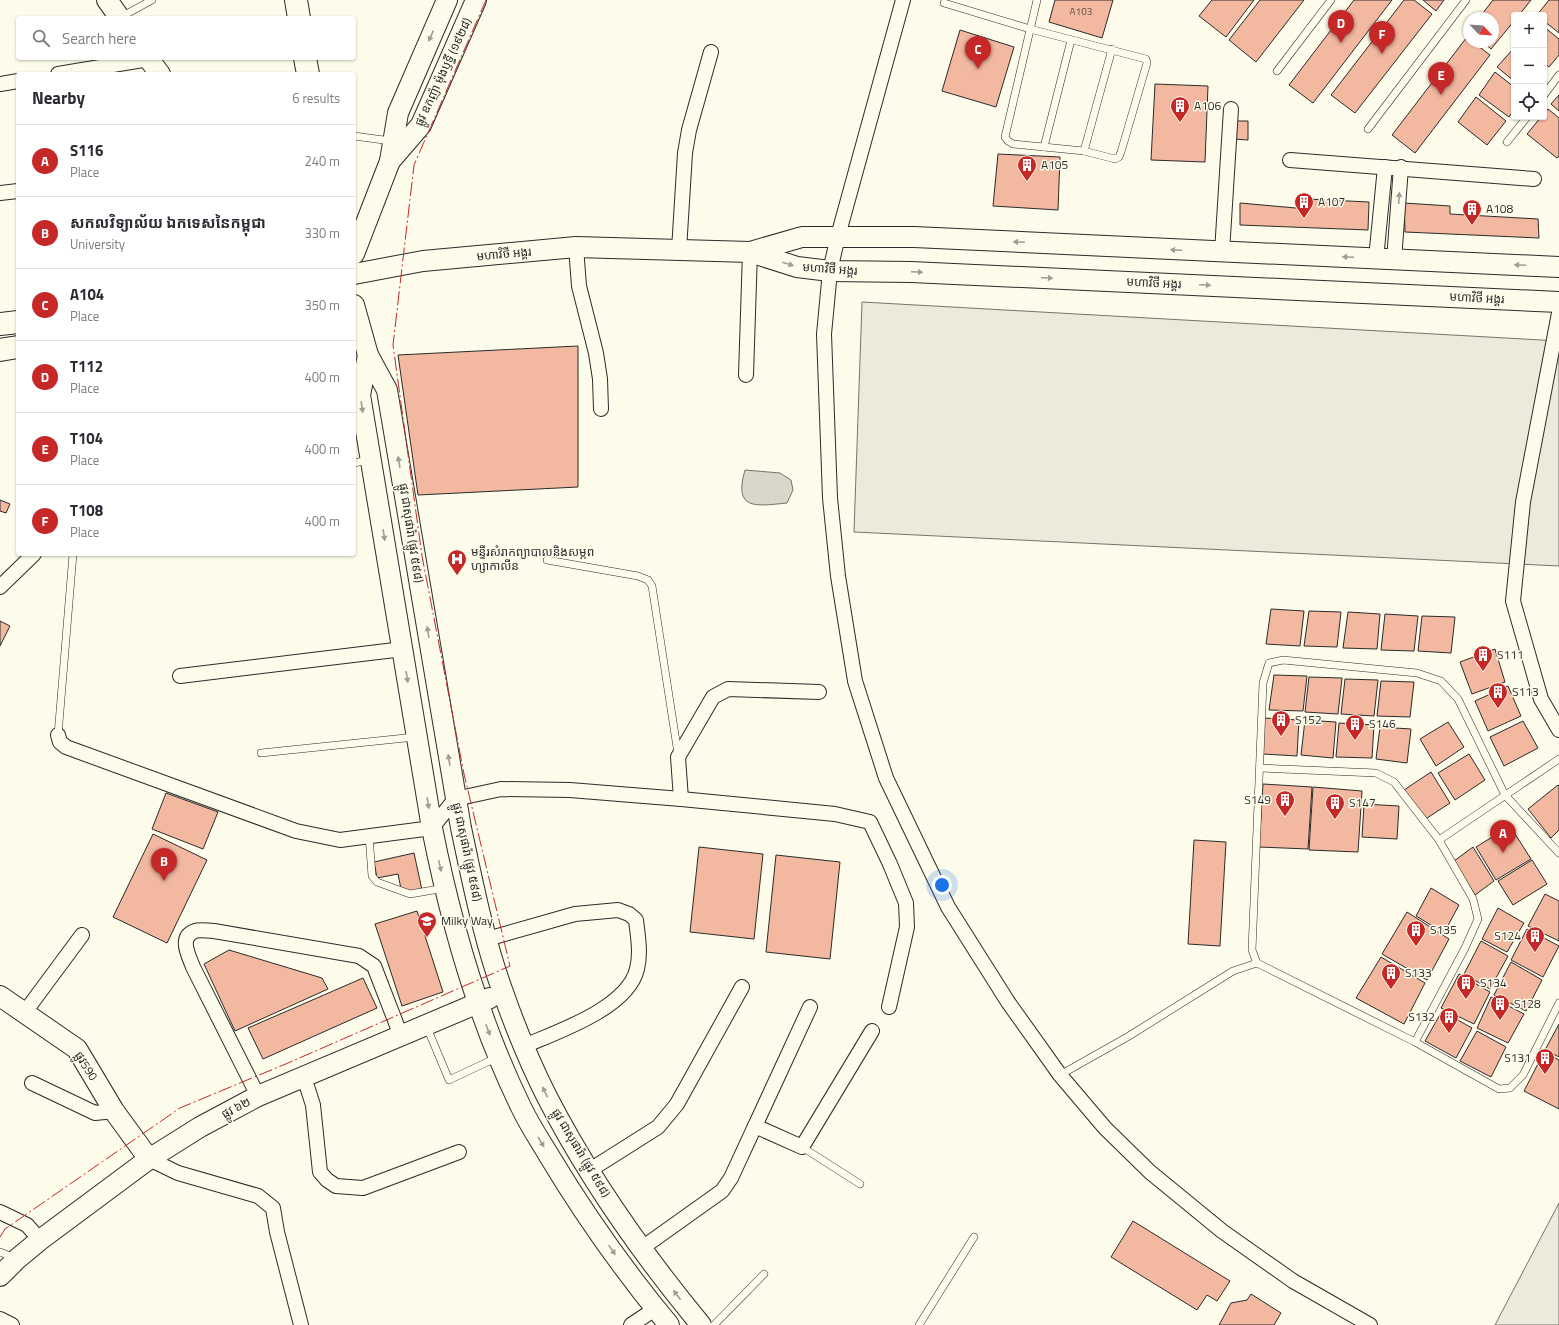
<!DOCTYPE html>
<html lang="en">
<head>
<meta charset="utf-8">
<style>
	:root { --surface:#fff; --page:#f7f7f7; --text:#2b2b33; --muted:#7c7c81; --line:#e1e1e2; --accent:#c62828 }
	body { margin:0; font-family:"Titillium Web","Noto Sans Khmer",sans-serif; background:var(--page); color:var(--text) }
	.controls { position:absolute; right:12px; top:12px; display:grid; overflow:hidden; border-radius:4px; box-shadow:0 1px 3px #0004 }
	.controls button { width:36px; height:36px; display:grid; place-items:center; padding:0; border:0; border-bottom:1px solid var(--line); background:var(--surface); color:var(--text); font:20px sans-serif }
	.compass { position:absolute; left:1463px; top:12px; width:36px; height:36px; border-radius:50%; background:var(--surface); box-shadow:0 1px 3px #0004; rotate:115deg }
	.you { position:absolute; left:942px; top:885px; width:14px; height:14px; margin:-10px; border:3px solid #fff; border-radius:50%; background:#1a73e8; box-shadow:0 0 0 6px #1a73e833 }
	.badge { display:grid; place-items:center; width:26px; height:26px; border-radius:50%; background:var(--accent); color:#fff; font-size:13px; font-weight:700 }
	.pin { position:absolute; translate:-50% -33px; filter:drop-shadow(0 1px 2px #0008) }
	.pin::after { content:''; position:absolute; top:21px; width:14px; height:12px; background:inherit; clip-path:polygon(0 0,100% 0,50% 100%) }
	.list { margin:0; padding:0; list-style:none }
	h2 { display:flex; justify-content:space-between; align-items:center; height:52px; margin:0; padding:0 16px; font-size:17px }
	h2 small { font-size:13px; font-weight:400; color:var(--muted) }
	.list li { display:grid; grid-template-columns:26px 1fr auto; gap:12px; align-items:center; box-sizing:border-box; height:72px; padding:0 16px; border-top:1px solid var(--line) }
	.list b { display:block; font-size:15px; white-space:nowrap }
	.list p { margin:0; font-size:13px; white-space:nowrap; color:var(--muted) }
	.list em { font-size:13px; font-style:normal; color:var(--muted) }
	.icon { flex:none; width:22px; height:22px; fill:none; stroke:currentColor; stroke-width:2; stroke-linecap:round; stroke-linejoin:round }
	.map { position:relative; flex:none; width:1559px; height:1325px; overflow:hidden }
	.search { position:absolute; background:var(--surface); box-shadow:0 1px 3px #0004; left:16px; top:16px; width:340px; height:44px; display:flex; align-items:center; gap:10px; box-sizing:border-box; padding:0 14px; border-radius:4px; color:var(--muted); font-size:15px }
	.panel { position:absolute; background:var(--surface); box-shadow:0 1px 3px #0004; left:16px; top:72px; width:340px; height:484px; border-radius:4px }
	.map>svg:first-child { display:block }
	.green { fill:#ecebdb; stroke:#74746e }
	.water { fill:#d8d7c9; stroke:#74746e }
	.building { fill:#f2b8a0; stroke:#2b2b2b }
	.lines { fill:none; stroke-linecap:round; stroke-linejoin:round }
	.lane-casing { stroke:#2b2b2b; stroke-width:8 }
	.street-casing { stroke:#2b2b2b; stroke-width:16 }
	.secondary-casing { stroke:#2b2b2b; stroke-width:22 }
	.primary-casing { stroke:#2b2b2b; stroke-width:24 }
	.lane { stroke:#fdfbea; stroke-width:7 }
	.street { stroke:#fdfbea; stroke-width:14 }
	.secondary { stroke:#fdfbea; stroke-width:20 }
	.primary { stroke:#fdfbea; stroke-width:22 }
	.power { stroke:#c62828; stroke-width:1; stroke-dasharray:14 3 2 3; stroke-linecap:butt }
	.oneway { fill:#9e9d94 }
	.labels { text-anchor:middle; stroke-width:3; stroke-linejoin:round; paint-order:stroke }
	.number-label { font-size:10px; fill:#5d4e48 }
	.street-label { font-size:12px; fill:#2b2b2b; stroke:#fdfbea }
	.poi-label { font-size:12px; fill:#2b2b2b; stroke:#fdfbea; text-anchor:start }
</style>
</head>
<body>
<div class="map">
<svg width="1559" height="1325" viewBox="0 0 1559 1325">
	<rect width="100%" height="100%" fill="#fdfbea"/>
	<g class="green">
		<polygon points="862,302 1559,341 1559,566 854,532"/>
		<polygon points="1559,1203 1559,1325 1495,1325"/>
	</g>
	<path class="water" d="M745 470 780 473 791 480 793 490 787 503C756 506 733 511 745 470Z"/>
	<g class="building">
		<polygon points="1055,0 1113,0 1102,38 1049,22"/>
		<polygon points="1212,0 1254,0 1226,37 1199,16"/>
		<polygon points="1260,0 1304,0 1256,62 1229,40"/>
		<polygon points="1354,0 1392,0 1313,103 1289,85"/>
		<polygon points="1404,0 1414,0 1432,14 1355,113 1331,95"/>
		<polygon points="1423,0 1444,0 1436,11"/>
		<polygon points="1493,0 1531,0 1519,15 1514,15 1514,21 1491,49 1483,42 1493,42 1493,18 1479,18"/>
		<polygon points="1549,0 1559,0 1559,33 1544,21 1544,15 1537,15"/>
		<polygon points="1544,27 1559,39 1559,55 1549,67 1544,63"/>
		<polygon points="960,30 1014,47 996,107 942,91"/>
		<polygon points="1467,37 1469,39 1469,42 1473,42 1490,55 1415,153 1392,135"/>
		<polygon points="1514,48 1514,81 1497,67"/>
		<polygon points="1495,72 1514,87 1514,110 1509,117 1479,95"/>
		<polygon points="1155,84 1208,86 1205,162 1151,160"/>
		<polygon points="1559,95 1559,111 1551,104"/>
		<polygon points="1476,97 1506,121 1487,145 1458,122"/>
		<polygon points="1548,109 1559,118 1559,156 1557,158 1527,134 1541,117 1544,117 1544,114"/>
		<polygon points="1234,121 1248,121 1248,140 1233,139"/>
		<polygon points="998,154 1060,157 1058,210 993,206"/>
		<polygon points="1307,199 1369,202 1368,230 1240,225 1240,203 1307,209"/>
		<polygon points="1404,203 1450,206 1450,214 1538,219 1539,238 1405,232"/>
		<polygon points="578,346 578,487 418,495 398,355"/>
		<polygon points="0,500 10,504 6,513 0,511"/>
		<polygon points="1271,609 1304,611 1300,646 1266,644"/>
		<polygon points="1309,611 1341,612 1337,647 1304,646"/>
		<polygon points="1348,612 1380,614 1377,649 1343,648"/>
		<polygon points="1385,614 1418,616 1414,651 1381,650"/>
		<polygon points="1422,616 1455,617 1451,653 1418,651"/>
		<polygon points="0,621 10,626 0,646"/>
		<polygon points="1495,649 1505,682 1472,694 1460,662"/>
		<polygon points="1274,675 1307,676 1303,711 1269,710"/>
		<polygon points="1309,677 1342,678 1338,714 1305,712"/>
		<polygon points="1345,679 1378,680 1374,716 1341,714"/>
		<polygon points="1381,681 1414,682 1410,717 1377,716"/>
		<polygon points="1508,686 1521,716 1488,731 1475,701"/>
		<polygon points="1264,718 1299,720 1297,756 1263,754"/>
		<polygon points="1305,720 1336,722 1333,758 1301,755"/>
		<polygon points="1523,721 1538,748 1504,766 1490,737"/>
		<polygon points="1448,722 1464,747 1436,766 1420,739"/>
		<polygon points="1339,723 1374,725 1372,758 1336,757"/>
		<polygon points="1380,727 1411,729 1407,763 1376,759"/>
		<polygon points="1469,754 1485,780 1455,800 1438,773"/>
		<polygon points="1431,772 1450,803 1424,820 1404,790"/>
		<polygon points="1263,784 1312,787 1308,849 1259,847"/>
		<polygon points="1558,785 1559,786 1559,830 1551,838 1528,809"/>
		<polygon points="1313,787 1362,791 1358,852 1309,850"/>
		<polygon points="166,793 218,812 203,849 152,829"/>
		<polygon points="1364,804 1399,806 1397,839 1362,837"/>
		<polygon points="1510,826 1531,859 1496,880 1476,847"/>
		<polygon points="153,834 207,860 167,943 113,917"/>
		<polygon points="1194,840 1226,842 1220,946 1188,944"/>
		<polygon points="699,847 763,854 754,939 690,932"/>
		<polygon points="1473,847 1494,881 1475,895 1454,861"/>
		<polygon points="414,853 422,890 402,894 398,874 377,878 374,862"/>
		<polygon points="776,855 840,862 830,959 766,952"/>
		<polygon points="1532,860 1547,884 1513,905 1498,881"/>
		<polygon points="1431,888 1459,905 1444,933 1416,916"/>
		<polygon points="1545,894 1559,901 1559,941 1528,926"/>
		<polygon points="1498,908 1524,923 1507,952 1482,939"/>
		<polygon points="417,911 443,992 402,1006 375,924"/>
		<polygon points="1407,912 1449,939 1427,980 1382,954"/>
		<polygon points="1527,929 1559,946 1543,977 1511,960"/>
		<polygon points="1481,941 1508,956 1490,989 1464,974"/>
		<polygon points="229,950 322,978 328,989 235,1031 204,964"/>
		<polygon points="1381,957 1425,983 1404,1024 1356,998"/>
		<polygon points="1511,962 1542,980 1526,1011 1494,995"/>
		<polygon points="1459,974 1490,992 1474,1024 1441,1008"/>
		<polygon points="363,978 377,1008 263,1059 248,1028"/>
		<polygon points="1491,997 1524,1014 1508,1043 1477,1028"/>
		<polygon points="1442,1011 1472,1028 1456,1058 1425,1041"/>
		<polygon points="1559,1024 1559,1057 1545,1050"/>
		<polygon points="1477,1031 1506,1047 1491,1077 1460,1061"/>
		<polygon points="1544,1052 1559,1060 1559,1109 1524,1091"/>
		<polygon points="1133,1221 1230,1281 1217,1301 1207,1295 1197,1310 1111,1257"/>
		<polygon points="1251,1294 1281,1313 1274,1325 1219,1325 1231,1303 1247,1300"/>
	</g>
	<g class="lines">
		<defs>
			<g id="lane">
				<polyline points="944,3 1030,29 1146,59 1147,63 1121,152 1119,157 1115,159 1084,151 1013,144 1008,141 1005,137 1037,0"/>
				<polyline points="121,17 152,0"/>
				<polyline points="1277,71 1331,0"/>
				<polyline points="1544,95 1559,75"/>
				<polyline points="1368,129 1466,0"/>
				<polyline points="354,136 391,141"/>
				<polyline points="1507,142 1527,117"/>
				<polyline points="1044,147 1071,40"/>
				<polyline points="1084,151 1112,49"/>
				<polyline points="354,463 369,460"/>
				<polyline points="547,560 638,576 648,580 652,586 678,754"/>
				<polyline points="58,735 73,554"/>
				<polyline points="261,753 415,737"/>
				<polyline points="1261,768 1376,773 1394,782 1439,840 1473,899 1478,919 1465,948 1415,1042"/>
				<polyline points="369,835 372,876 377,882 410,894 445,888"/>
				<polyline points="1439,840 1559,759"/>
				<polyline points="1559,853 1505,795 1458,699 1441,681 1417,673 1283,660 1269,663 1263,683 1252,950 1257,963 1415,1042 1499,1089 1510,1088 1523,1075 1559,1003"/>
				<polyline points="426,1025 449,1080 498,1057"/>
				<polyline points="1060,1075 1129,1036 1233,971 1257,963"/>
				<polyline points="802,1147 860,1184"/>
				<polyline points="0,1252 15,1258"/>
				<polyline points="714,1325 764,1274"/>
				<polyline points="919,1325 974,1237"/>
			</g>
			<g id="street">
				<polyline points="903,0 838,236 830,271 824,334 830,498 838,576 855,681 886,778 948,907 1008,1002 1060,1075 1105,1128 1150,1172 1222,1231 1293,1281 1370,1325"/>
				<polyline points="58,74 149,59"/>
				<polyline points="0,84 18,81"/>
				<polyline points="1290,160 1534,179"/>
				<polyline points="0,193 18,191"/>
				<polyline points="576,247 579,286 596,353 600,379 601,409"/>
				<polyline points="679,250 685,153 689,130 711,52"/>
				<polyline points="1222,252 1231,109"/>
				<polyline points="1376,259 1385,167"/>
				<polyline points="1394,260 1401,167"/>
				<polyline points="1559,313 1523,502 1513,601 1541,699 1559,730"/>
				<polyline points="746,375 750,252"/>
				<polyline points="0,587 34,554"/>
				<polyline points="180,676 403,649"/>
				<polyline points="58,735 60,742 66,747 296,831 340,840 432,828 455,799 501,789 570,790 681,799 835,814 870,822 890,864 906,903 907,927 889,1007"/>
				<polyline points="681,799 678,757 713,697 728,689 819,692"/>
				<path d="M487 939 575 914 618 910 629 914 636 920C638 937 641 953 637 969 628 1008 557 1032 524 1046"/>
				<polyline points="25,1012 82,935"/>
				<polyline points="304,1077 313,1105 320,1172 327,1180 336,1186 363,1188 459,1152"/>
				<polyline points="32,1083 95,1113 114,1111"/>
				<path d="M258 1096 193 967C189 956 178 937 195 931 200 929 208 931 214 931L359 956 374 966 401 1036"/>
				<polyline points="755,1126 802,1147 872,1031"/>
				<polyline points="149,1159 178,1173 258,1196 273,1208 277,1232 301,1325"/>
				<polyline points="590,1170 658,1127 677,1104 742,987"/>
				<polyline points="0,1212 27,1225 40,1240"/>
				<polyline points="642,1248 722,1191 731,1178 810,1007"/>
				<polyline points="0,1319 12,1325"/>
				<polyline points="631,1325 655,1309"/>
			</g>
			<g id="secondary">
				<polyline points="107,0 120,18"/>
				<polyline points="148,58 160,74"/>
				<polyline points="390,161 421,125 476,0"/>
				<polyline points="750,252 802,237 914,237 1559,267"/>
				<polyline points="354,254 390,161 398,113 447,0"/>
				<polyline points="354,274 423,261 576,247 750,252 797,267 830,271 911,272 1559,302"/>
				<path d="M354 305 368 355 387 390 461 828C473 884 484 941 504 995 516 1029 530 1063 546 1095 587 1175 644 1256 701 1325"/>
				<path d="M368 355 360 395 432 828C451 924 478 1019 521 1107 529 1124 539 1139 548 1154 584 1214 625 1272 669 1325"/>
				<polyline points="0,996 77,1049 114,1111 149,1159"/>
				<polyline points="0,1276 17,1259 40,1240 149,1159 200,1127 258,1096 490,998"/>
			</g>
			<g id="primary">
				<polyline points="296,0 299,18"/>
				<polyline points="305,58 308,74"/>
				<polyline points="0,324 18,322"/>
				<polyline points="0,350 18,347"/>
			</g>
		</defs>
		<use href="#lane" class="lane-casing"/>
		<use href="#street" class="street-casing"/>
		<use href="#secondary" class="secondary-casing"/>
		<use href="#primary" class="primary-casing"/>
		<use href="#lane" class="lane"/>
		<use href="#street" class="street"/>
		<use href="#secondary" class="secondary"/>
		<use href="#primary" class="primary"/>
		<polyline class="power" points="0,1237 5,1229 180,1108 288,1063 510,966 464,774 422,556 393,345 414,165 486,0"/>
	</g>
	<defs><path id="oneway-solid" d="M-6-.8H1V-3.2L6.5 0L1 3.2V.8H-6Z"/></defs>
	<g class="oneway">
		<use href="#oneway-solid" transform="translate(431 36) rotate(114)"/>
		<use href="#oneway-solid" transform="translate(1399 198) rotate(-86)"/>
		<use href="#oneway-solid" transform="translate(1019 242) rotate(-177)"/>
		<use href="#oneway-solid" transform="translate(1176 250) rotate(-177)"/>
		<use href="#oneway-solid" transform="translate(1348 257) rotate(-178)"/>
		<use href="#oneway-solid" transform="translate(788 264) rotate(17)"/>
		<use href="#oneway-solid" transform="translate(1520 265) rotate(-177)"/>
		<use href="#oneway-solid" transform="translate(917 272) rotate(2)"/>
		<use href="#oneway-solid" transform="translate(1047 278) rotate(3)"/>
		<use href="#oneway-solid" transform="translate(1205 285) rotate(3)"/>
		<use href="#oneway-solid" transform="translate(362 407) rotate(81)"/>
		<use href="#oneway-solid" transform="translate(399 462) rotate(-99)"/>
		<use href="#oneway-solid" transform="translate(384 535) rotate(81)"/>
		<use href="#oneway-solid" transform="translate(428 632) rotate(-99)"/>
		<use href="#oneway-solid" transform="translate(407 677) rotate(81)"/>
		<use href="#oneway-solid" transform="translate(449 760) rotate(-99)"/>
		<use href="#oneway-solid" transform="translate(428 803) rotate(81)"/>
		<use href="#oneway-solid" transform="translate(440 866) rotate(77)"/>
		<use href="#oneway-solid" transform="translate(488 1030) rotate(69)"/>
		<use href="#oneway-solid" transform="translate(545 1092) rotate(-116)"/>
		<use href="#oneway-solid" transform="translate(541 1142) rotate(59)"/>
		<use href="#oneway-solid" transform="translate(612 1250) rotate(55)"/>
		<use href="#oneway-solid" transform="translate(677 1295) rotate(-127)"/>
	</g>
	<defs>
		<symbol id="building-pin" viewBox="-11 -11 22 30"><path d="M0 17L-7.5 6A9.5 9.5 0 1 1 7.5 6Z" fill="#c62828" stroke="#fdfbea"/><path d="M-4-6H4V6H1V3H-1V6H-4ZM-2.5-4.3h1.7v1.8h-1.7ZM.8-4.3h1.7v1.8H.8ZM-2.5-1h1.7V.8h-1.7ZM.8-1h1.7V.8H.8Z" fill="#fff"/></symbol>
		<symbol id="hospital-pin" viewBox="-11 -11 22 30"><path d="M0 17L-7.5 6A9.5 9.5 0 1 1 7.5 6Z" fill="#c62828" stroke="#fdfbea"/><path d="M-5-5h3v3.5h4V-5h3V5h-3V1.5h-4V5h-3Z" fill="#fff"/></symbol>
		<symbol id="school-pin" viewBox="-11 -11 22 30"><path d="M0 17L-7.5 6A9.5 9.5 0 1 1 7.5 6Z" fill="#c62828" stroke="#fdfbea"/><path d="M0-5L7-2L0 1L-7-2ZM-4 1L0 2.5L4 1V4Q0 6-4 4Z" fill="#fff"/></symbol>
	</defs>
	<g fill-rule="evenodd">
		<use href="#building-pin" x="1169" y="95" width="22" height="30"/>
		<use href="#building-pin" x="1016" y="154" width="22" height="30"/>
		<use href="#building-pin" x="1293" y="191" width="22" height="30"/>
		<use href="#building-pin" x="1461" y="198" width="22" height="30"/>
		<use href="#hospital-pin" x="446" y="548" width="22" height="30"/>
		<use href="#building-pin" x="1472" y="644" width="22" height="30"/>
		<use href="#building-pin" x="1487" y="681" width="22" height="30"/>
		<use href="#building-pin" x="1270" y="709" width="22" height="30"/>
		<use href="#building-pin" x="1344" y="713" width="22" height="30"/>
		<use href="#building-pin" x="1274" y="789" width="22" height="30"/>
		<use href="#building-pin" x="1324" y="792" width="22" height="30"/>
		<use href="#school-pin" x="416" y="910" width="22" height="30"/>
		<use href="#building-pin" x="1405" y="919" width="22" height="30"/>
		<use href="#building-pin" x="1524" y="925" width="22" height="30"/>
		<use href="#building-pin" x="1380" y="962" width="22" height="30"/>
		<use href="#building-pin" x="1455" y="972" width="22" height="30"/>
		<use href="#building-pin" x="1489" y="993" width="22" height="30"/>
		<use href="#building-pin" x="1438" y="1006" width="22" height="30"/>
		<use href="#building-pin" x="1534" y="1047" width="22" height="30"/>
	</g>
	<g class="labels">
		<g class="number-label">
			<text x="1081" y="15">A103</text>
		</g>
		<g class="street-label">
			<text transform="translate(443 72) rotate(-65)" y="4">ផ្លូវ ឧកញ៉ា ម៉ុងឫទ្ធី (១៩២៨)</text>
			<text transform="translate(504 254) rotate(-5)" y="4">មហាវិថី អង្គរ</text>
			<text transform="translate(830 269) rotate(4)" y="4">មហាវិថី អង្គរ</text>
			<text transform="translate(1154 283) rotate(3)" y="4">មហាវិថី អង្គរ</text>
			<text transform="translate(1477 298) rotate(3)" y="4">មហាវិថី អង្គរ</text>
			<text transform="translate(411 533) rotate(81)" y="4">ផ្លូវ ជាសុផារ៉ា (ផ្លូវ ៥៩៨)</text>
			<text transform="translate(467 852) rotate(78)" y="4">ផ្លូវ ជាសុផារ៉ា (ផ្លូវ ៥៩៨)</text>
			<text transform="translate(86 1066) rotate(58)" y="4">ផ្លូវ590</text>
			<text transform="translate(236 1108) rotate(-28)" y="4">ផ្លូវ ៦២</text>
			<text transform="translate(581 1153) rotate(59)" y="4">ផ្លូវ ជាសុផារ៉ា (ផ្លូវ ៥៩៨)</text>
		</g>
		<g class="poi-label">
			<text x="1194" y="110">A106</text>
			<text x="1041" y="169">A105</text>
			<text x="1318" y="206">A107</text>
			<text x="1486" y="213">A108</text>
			<text x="471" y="556">មន្ទីរសំរាកព្យាបាលនិងសម្ភព<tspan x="471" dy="14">ហ្សាកាលីន</tspan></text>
			<text x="1497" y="659">S111</text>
			<text x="1512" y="696">S113</text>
			<text x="1295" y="724">S152</text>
			<text x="1369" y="728">S146</text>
			<text x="1271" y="804" text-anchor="end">S149</text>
			<text x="1349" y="807">S147</text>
			<text x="441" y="925">Milky Way</text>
			<text x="1430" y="934">S135</text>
			<text x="1521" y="940" text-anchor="end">S124</text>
			<text x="1405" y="977">S133</text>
			<text x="1480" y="987">S134</text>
			<text x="1514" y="1008">S128</text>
			<text x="1435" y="1021" text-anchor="end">S132</text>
			<text x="1531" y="1062" text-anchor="end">S131</text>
		</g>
	</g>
</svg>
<div class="controls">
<button>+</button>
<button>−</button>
<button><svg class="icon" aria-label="locate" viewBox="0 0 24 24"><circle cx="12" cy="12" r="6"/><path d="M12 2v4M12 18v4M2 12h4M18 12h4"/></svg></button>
</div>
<svg class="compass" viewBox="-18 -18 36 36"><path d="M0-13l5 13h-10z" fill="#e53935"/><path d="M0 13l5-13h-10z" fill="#7c7c81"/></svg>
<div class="you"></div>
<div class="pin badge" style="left:1503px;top:853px">A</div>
<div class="pin badge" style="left:164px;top:881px">B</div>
<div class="pin badge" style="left:978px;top:69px">C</div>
<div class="pin badge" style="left:1341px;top:43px">D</div>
<div class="pin badge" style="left:1441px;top:95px">E</div>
<div class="pin badge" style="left:1382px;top:54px">F</div>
<div class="search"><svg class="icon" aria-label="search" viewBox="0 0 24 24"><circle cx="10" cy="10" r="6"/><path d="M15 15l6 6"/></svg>Search here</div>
<section class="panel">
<h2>Nearby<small>6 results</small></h2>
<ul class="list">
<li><span class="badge">A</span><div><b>S116</b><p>Place</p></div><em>240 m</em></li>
<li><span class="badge">B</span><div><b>សកលវិទ្យាល័យ ឯកទេសនៃកម្ពុជា</b><p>University</p></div><em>330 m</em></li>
<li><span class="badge">C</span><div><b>A104</b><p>Place</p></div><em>350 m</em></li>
<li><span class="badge">D</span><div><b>T112</b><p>Place</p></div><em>400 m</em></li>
<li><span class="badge">E</span><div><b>T104</b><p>Place</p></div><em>400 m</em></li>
<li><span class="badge">F</span><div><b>T108</b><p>Place</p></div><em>400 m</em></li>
</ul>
</section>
</div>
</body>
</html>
